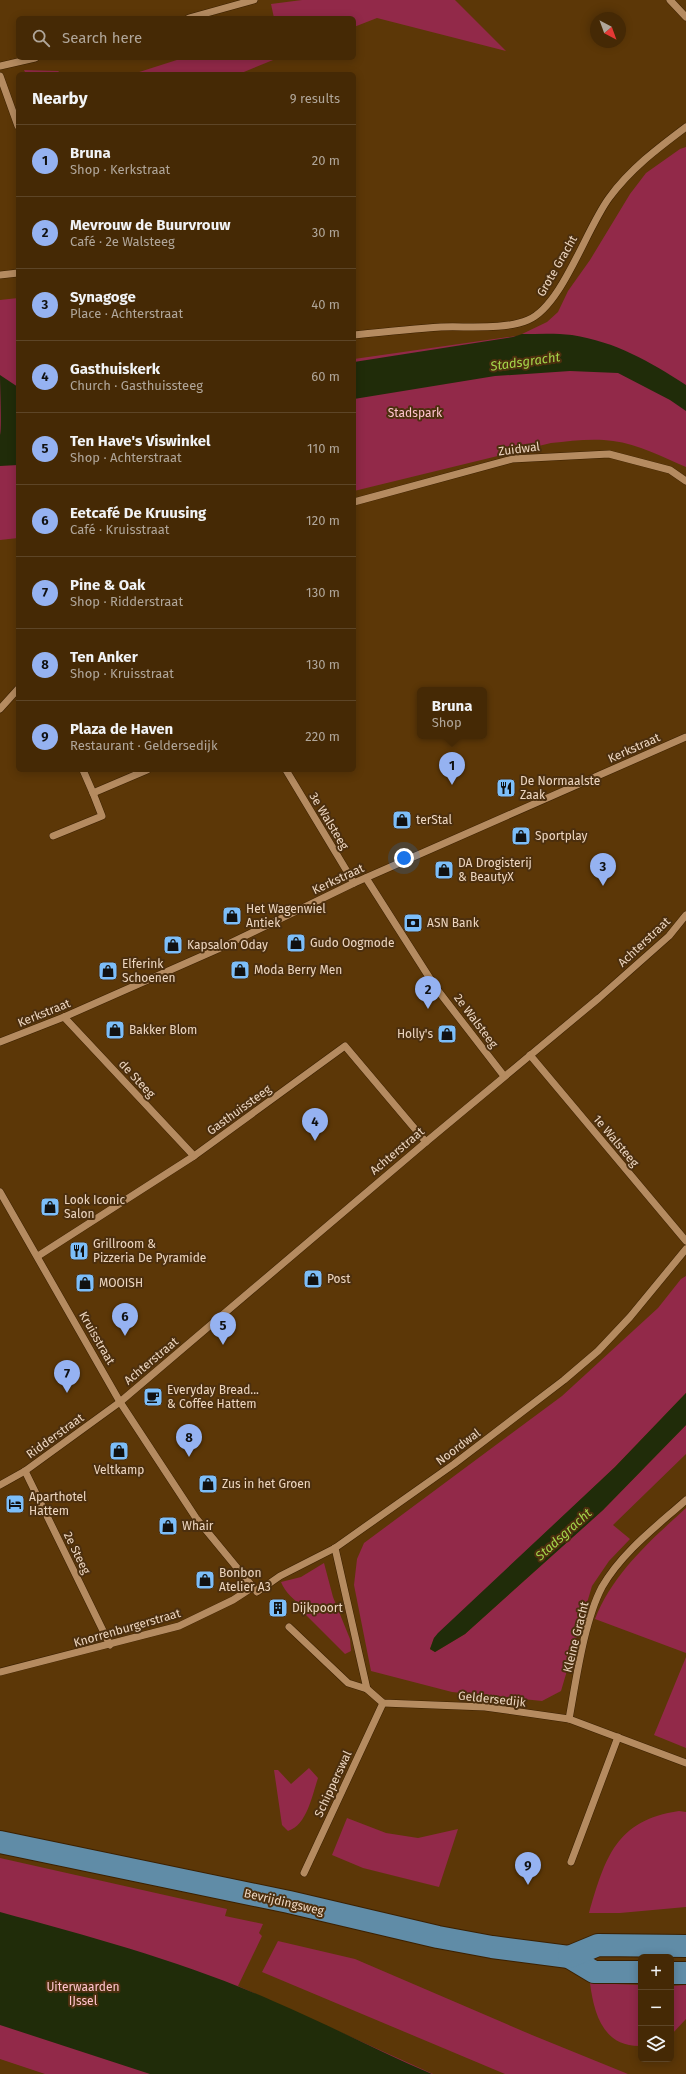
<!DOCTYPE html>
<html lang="en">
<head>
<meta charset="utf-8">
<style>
	:root { --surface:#452905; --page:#4f3513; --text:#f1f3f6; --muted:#b0a69a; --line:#5d4527; --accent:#95b2f1 }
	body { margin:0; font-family:"Fira Sans",sans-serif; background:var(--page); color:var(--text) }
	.controls { position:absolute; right:12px; bottom:12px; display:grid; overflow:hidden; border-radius:6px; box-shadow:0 2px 10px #0003 }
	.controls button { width:36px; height:36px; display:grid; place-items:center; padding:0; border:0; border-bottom:1px solid var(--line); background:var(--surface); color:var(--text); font:20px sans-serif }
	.compass { position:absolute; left:590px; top:12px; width:36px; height:36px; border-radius:50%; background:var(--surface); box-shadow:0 2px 10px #0003; rotate:139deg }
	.you { position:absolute; left:404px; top:858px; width:14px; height:14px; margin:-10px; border:3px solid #fff; border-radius:50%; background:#1a73e8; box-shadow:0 0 0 6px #1a73e833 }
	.badge { display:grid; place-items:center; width:26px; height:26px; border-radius:50%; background:var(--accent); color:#111; font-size:13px; font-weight:700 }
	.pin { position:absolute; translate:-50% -33px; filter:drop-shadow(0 1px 2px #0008) }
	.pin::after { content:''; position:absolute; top:21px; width:14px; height:12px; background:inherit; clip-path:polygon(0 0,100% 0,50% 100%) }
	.popup { position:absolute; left:417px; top:687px; width:70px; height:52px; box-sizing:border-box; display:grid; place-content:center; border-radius:6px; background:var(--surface); filter:drop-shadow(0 1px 3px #0005); font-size:13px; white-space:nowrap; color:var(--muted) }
	.popup b { font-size:15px; color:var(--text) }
	.popup::after { content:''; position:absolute; left:50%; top:100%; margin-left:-8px; border:8px solid transparent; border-top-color:var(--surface) }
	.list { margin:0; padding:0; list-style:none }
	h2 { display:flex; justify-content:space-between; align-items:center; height:52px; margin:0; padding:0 16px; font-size:17px }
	h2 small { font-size:13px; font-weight:400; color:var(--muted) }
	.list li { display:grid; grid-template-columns:26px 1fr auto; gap:12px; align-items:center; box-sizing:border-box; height:72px; padding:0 16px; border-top:1px solid var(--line) }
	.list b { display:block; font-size:15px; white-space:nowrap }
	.list p { margin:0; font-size:13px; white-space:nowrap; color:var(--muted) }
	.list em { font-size:13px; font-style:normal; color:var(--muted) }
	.icon { flex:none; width:22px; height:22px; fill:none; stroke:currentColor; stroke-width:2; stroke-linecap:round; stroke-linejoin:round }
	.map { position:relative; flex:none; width:686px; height:2074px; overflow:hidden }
	.search { position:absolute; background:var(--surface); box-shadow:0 2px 10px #0003; left:16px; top:16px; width:340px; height:44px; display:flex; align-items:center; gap:10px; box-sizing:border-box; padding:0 14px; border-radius:6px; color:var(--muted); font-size:15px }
	.panel { position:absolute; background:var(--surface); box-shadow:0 2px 10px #0003; left:16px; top:72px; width:340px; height:700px; border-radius:6px }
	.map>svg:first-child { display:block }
	.green { fill:#922949 }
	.water { fill:#202c09 }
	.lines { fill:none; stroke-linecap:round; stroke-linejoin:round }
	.minor-casing { stroke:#3b2000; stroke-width:8 }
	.major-casing { stroke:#3b2000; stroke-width:24 }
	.minor { stroke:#b58b60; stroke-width:7 }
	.major { stroke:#608ca7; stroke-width:22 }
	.labels { text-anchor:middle; stroke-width:4; stroke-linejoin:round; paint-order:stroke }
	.street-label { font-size:12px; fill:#edd6c0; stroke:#4c2f0e }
	.park-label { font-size:12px; fill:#ffc4ce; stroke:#4c2f0e }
	.poi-label { font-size:12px; fill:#edd6c0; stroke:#4c2f0e; text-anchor:start }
	.water-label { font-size:13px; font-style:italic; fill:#a4d44a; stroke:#4c2f0e }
</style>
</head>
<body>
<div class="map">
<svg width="686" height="2074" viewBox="0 0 686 2074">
	<rect width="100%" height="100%" fill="#5c3707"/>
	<g class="green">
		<polygon points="302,0 455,0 506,51 377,18 354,27 354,18 274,18 271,4"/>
		<polygon points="183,58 278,58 239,74 133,74"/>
		<polygon points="24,70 58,71 62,74 26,74"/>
		<path d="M686 147V467C663 457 638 444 613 441 593 438 571 441 551 443L354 491V359L530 334H522L547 322 558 312 568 291 590 260 630 194 646 173 680 149Z"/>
		<polygon points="18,298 18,538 0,540 0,300"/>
		<polygon points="686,1276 686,1393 615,1467 434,1638 430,1649 435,1652 465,1634 603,1510 686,1425 686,1454 613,1525 630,1539 609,1561 592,1586 561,1691 542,1701 452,1692 371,1671 354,1585 357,1559 364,1543 562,1396 658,1308 681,1279"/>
		<path d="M686 1508V1653L595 1619C613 1573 651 1540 686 1508Z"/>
		<path d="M324 1563 333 1597 350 1639 351 1651 345 1654 304 1613V1606C295 1602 285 1592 281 1582L301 1577Z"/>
		<polygon points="686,1657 686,1748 654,1735"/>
		<path d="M309 1768 318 1778C312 1796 307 1825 288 1831L282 1825 274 1770H278L291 1784Z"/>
		<path d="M679 1811 686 1812V1907L620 1913H589C605 1858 616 1820 679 1811Z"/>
		<polygon points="347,1818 386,1833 418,1838 458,1829 439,1887 363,1868 332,1855"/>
		<polygon points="0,1858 227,1909 225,1916 263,1924 259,1933 262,1936 238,1986 433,2074 45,2074 0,2059"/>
		<polygon points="278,1941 355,1959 532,2035 628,2074 505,2074 262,1972"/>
		<path d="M590 1983 641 1985V2046C603 2047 594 2014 590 1983Z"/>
		<polygon points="686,1985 686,2019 671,2035 671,1986"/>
	</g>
	<g class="water">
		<path d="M522 334C538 334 556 333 572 335 616 342 649 361 686 385V411L670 400 618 373 570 371 495 376 354 399V362L513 337Z"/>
		<path d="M0 375 18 387V465L0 466V435C2 431 0 385 0 375Z"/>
		<polygon points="686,1393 686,1425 603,1510 465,1634 435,1652 430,1649 434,1638 438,1633 615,1467"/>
		<path d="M0 1912C92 1937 185 1962 273 2001 327 2024 378 2051 432 2074H150L0 2025Z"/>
	</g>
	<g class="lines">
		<defs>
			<g id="minor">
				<polyline points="670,0 686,17"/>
				<polyline points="189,18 254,0"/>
				<polyline points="0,66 35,58"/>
				<polyline points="0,76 18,126"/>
				<polyline points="0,275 18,273"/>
				<path d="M354 335C383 332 412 329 441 327 467 326 505 330 528 320 562 306 586 229 609 198 630 169 658 148 686 127"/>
				<polyline points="354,502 512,459 609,454 670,470 686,481"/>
				<polyline points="0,709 18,689"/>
				<polyline points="83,770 93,793 147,770"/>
				<polyline points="286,770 354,883"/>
				<polyline points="53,836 102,816 93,793"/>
				<polyline points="366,878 436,988 504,1076"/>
				<polyline points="64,1017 194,1156"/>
				<polyline points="0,1042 64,1017 218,949 354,883 686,737"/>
				<polyline points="530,1055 686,1241"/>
				<polyline points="0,1192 120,1402 196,1518 257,1592 280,1576 335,1548 454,1464 564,1380 598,1351 630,1317 686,1249"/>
				<polyline points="38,1256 194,1156 345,1046 426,1142"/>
				<polyline points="25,1471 110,1645"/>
				<polyline points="0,1485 25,1471 120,1402 426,1142 599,998 669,936 686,915"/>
				<polyline points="335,1548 367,1689"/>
				<polyline points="289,1627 348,1683 367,1689 383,1703 485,1707 569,1719 686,1763"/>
				<polyline points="0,1672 179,1626 233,1600 253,1587"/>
				<path d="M569 1719C576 1681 584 1621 602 1587 622 1552 657 1526 686 1500"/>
				<polyline points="571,1862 618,1737"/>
				<polyline points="304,1873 383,1703"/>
			</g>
			<g id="major">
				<polyline points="0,1842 289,1902 438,1937 492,1947 569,1957 594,1972 641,1972"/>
				<polyline points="569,1957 598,1945 686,1946"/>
				<polyline points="671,1973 686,1973"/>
			</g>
		</defs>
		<use href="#minor" class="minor-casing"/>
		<use href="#major" class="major-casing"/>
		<use href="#minor" class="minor"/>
		<use href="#major" class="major"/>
	</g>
	<defs>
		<symbol id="restaurant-square" viewBox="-11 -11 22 22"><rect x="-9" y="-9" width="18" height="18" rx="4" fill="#7cbef9" stroke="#4c2f0e"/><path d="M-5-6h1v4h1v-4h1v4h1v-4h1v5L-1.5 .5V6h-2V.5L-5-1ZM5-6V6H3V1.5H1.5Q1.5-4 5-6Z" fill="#111"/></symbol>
		<symbol id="shop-square" viewBox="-11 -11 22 22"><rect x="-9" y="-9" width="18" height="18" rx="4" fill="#7cbef9" stroke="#4c2f0e"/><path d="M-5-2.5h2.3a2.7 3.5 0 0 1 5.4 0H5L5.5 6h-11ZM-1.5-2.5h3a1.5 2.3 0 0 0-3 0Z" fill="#111"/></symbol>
		<symbol id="bank-square" viewBox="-11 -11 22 22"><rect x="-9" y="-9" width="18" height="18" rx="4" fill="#7cbef9" stroke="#4c2f0e"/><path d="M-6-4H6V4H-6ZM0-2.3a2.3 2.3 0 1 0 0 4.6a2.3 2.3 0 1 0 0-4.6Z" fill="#111"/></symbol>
		<symbol id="cafe-square" viewBox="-11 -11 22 22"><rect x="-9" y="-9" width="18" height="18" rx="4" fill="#7cbef9" stroke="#4c2f0e"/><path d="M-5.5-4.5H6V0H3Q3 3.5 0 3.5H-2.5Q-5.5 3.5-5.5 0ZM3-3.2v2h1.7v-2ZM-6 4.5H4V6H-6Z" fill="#111"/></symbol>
		<symbol id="hotel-square" viewBox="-11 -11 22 22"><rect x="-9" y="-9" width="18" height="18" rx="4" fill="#7cbef9" stroke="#4c2f0e"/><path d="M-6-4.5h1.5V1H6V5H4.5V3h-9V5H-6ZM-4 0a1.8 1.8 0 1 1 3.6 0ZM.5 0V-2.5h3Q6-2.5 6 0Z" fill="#111"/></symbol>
		<symbol id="building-square" viewBox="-11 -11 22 22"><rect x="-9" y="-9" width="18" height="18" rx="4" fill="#7cbef9" stroke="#4c2f0e"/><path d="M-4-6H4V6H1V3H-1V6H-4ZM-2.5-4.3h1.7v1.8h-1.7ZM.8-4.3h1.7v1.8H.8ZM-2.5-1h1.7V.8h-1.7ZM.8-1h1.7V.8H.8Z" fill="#111"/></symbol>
	</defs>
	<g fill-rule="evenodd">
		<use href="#restaurant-square" x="495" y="777" width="22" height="22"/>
		<use href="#shop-square" x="391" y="809" width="22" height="22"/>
		<use href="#shop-square" x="510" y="825" width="22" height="22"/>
		<use href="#shop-square" x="433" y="859" width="22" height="22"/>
		<use href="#shop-square" x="221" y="905" width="22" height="22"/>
		<use href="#bank-square" x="402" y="912" width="22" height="22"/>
		<use href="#shop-square" x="285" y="932" width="22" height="22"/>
		<use href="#shop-square" x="162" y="934" width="22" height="22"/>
		<use href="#shop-square" x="229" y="959" width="22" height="22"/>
		<use href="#shop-square" x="97" y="960" width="22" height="22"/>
		<use href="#shop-square" x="104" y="1019" width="22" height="22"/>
		<use href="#shop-square" x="436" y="1023" width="22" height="22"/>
		<use href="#shop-square" x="39" y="1196" width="22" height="22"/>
		<use href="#restaurant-square" x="68" y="1240" width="22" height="22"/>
		<use href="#shop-square" x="302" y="1268" width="22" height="22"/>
		<use href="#shop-square" x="74" y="1272" width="22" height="22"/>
		<use href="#cafe-square" x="142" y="1386" width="22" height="22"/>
		<use href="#shop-square" x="108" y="1440" width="22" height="22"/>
		<use href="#shop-square" x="197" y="1473" width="22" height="22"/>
		<use href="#hotel-square" x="4" y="1493" width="22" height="22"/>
		<use href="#shop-square" x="157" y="1515" width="22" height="22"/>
		<use href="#shop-square" x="194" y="1569" width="22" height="22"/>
		<use href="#building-square" x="267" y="1597" width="22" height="22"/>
	</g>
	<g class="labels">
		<g class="street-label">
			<text transform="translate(557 266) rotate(-60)" y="4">Grote Gracht</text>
			<text transform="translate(519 449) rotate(-7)" y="4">Zuidwal</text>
			<text transform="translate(634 748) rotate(-24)" y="4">Kerkstraat</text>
			<text transform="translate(329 821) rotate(59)" y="4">3e Walsteeg</text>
			<text transform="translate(338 879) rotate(-25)" y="4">Kerkstraat</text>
			<text transform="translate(644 942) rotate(-43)" y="4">Achterstraat</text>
			<text transform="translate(44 1013) rotate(-22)" y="4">Kerkstraat</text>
			<text transform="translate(476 1021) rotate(53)" y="4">2e Walsteeg</text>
			<text transform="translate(137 1079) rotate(47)" y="4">de Steeg</text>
			<text transform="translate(239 1110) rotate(-36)" y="4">Gasthuissteeg</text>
			<text transform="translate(616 1141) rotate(50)" y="4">1e Walsteeg</text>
			<text transform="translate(397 1151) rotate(-40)" y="4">Achterstraat</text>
			<text transform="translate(97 1338) rotate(60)" y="4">Kruisstraat</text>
			<text transform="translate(151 1361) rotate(-40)" y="4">Achterstraat</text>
			<text transform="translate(55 1436) rotate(-36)" y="4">Ridderstraat</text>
			<text transform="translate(458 1447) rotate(-37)" y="4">Noordwal</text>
			<text transform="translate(77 1553) rotate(64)" y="4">2e Steeg</text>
			<text transform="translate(127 1628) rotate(-16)" y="4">Knorrenburgerstraat</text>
			<text transform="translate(576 1637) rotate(-76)" y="4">Kleine Gracht</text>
			<text transform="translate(492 1699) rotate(6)" y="4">Geldersedijk</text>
			<text transform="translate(333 1784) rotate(-65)" y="4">Schipperswal</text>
			<text transform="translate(284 1902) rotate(13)" y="4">Bevrijdingsweg</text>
		</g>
		<g class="park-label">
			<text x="415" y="417">Stadspark</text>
			<text x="83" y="1991">Uiterwaarden<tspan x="83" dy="14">IJssel</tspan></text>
		</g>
		<g class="poi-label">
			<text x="520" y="785">De Normaalste<tspan x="520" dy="14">Zaak</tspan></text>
			<text x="416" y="824">terStal</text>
			<text x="535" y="840">Sportplay</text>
			<text x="458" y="867">DA Drogisterij<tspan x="458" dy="14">&amp; BeautyX</tspan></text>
			<text x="246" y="913">Het Wagenwiel<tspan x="246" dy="14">Antiek</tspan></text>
			<text x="427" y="927">ASN Bank</text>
			<text x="310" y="947">Gudo Oogmode</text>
			<text x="187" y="949">Kapsalon Oday</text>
			<text x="122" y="968">Elferink<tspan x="122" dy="14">Schoenen</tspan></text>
			<text x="254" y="974">Moda Berry Men</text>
			<text x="129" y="1034">Bakker Blom</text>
			<text x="433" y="1038" text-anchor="end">Holly's</text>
			<text x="64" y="1204">Look Iconic<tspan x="64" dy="14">Salon</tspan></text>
			<text x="93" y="1248">Grillroom &amp;<tspan x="93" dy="14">Pizzeria De Pyramide</tspan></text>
			<text x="327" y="1283">Post</text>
			<text x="99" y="1287">MOOISH</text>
			<text x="167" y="1394">Everyday Bread...<tspan x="167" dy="14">&amp; Coffee Hattem</tspan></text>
			<text x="119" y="1474" text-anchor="middle">Veltkamp</text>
			<text x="222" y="1488">Zus in het Groen</text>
			<text x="29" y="1501">Aparthotel<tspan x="29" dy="14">Hattem</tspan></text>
			<text x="182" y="1530">Whair</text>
			<text x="219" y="1577">Bonbon<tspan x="219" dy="14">Atelier A3</tspan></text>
			<text x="292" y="1612">Dijkpoort</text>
		</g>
		<g class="water-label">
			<text transform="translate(525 361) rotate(-8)" y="5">Stadsgracht</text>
			<text transform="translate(563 1534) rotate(-42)" y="5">Stadsgracht</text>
		</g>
	</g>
</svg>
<div class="controls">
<button>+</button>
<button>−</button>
<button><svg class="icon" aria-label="layers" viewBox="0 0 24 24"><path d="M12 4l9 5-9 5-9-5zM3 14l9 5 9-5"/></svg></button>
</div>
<svg class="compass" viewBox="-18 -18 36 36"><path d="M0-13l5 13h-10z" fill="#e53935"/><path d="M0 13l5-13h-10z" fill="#b0a69a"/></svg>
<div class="you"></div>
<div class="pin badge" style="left:452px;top:785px">1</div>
<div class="popup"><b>Bruna</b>Shop</div>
<div class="pin badge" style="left:428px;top:1009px">2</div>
<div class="pin badge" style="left:603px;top:886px">3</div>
<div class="pin badge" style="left:315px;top:1141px">4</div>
<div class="pin badge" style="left:223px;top:1345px">5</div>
<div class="pin badge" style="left:125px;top:1336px">6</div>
<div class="pin badge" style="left:67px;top:1393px">7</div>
<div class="pin badge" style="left:189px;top:1457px">8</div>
<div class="pin badge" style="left:528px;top:1885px">9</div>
<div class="search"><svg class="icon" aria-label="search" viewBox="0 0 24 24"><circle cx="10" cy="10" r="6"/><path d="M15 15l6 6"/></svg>Search here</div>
<section class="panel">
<h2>Nearby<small>9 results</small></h2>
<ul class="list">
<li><span class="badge">1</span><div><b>Bruna</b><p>Shop · Kerkstraat</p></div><em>20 m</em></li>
<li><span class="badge">2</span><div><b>Mevrouw de Buurvrouw</b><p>Café · 2e Walsteeg</p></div><em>30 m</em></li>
<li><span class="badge">3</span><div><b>Synagoge</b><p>Place · Achterstraat</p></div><em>40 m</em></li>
<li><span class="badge">4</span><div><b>Gasthuiskerk</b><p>Church · Gasthuissteeg</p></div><em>60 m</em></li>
<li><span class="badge">5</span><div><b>Ten Have's Viswinkel</b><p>Shop · Achterstraat</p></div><em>110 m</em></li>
<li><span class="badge">6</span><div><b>Eetcafé De Kruusing</b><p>Café · Kruisstraat</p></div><em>120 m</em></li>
<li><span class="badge">7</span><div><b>Pine &amp; Oak</b><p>Shop · Ridderstraat</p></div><em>130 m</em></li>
<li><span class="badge">8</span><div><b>Ten Anker</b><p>Shop · Kruisstraat</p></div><em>130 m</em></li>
<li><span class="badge">9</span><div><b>Plaza de Haven</b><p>Restaurant · Geldersedijk</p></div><em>220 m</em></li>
</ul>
</section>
</div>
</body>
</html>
